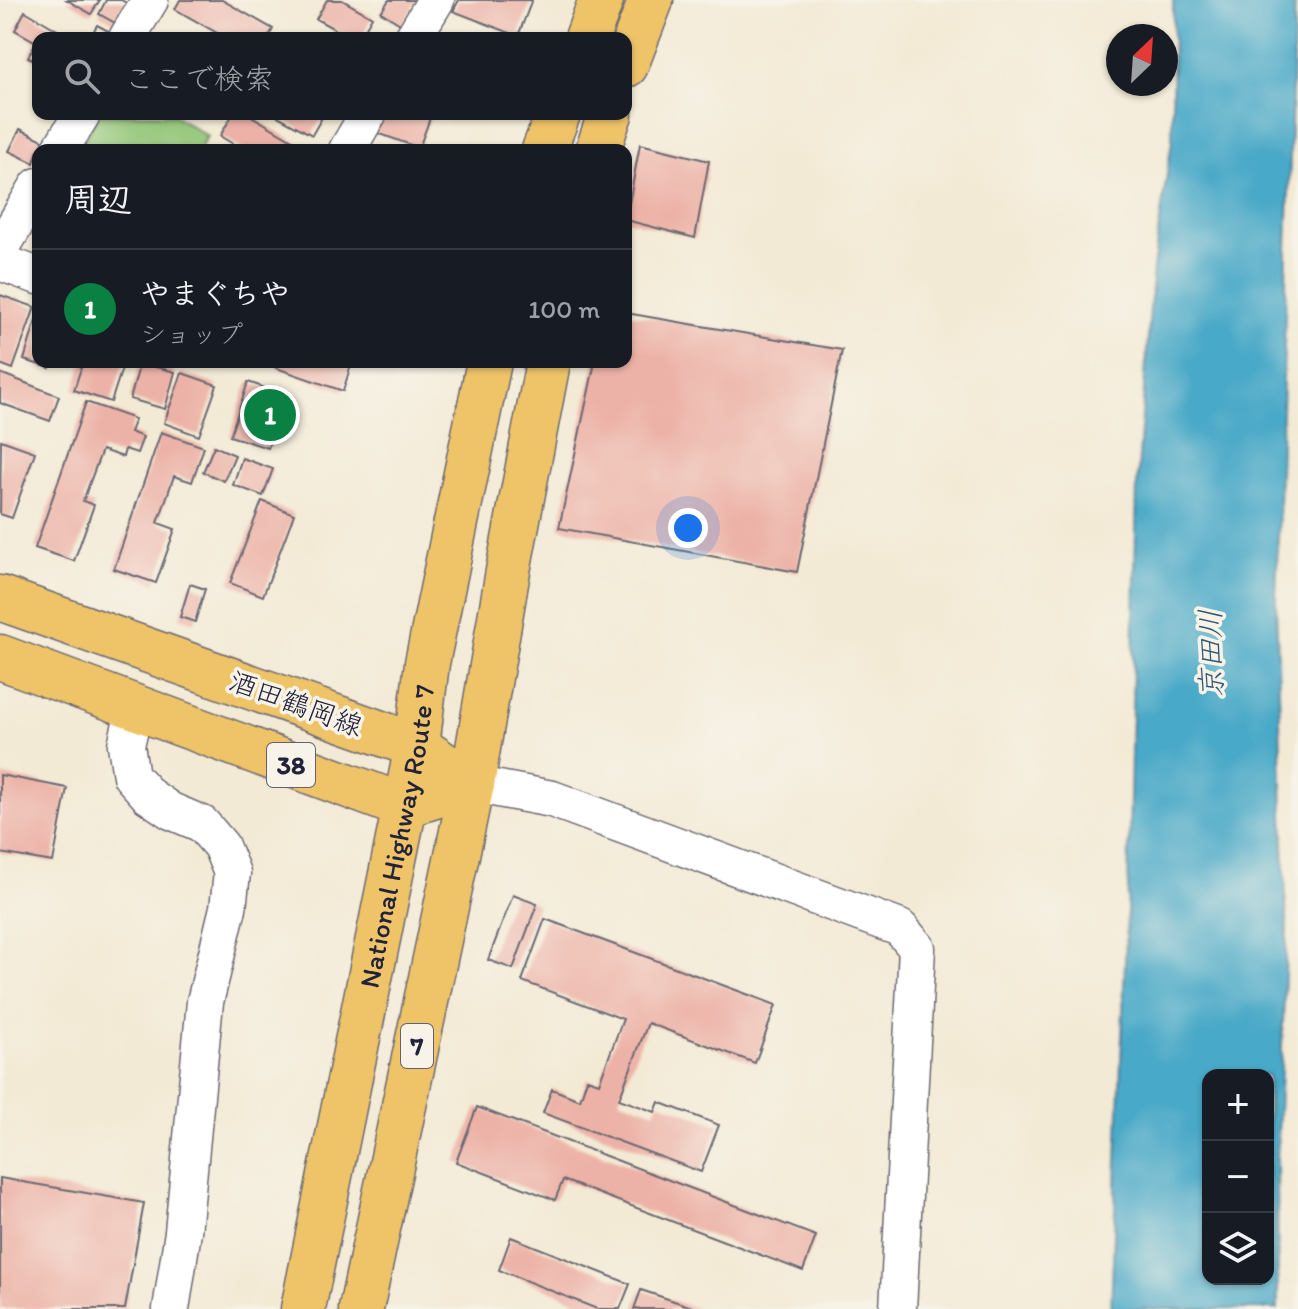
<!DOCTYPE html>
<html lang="ja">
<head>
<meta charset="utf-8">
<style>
	:root { --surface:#171b24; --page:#20242c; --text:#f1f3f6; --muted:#9ea1a6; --line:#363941; --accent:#0b8043 }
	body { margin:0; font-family:Itim,"Klee One",sans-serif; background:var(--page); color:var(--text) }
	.controls { position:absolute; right:24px; bottom:24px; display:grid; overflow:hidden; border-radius:16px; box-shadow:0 2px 6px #0004 }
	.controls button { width:72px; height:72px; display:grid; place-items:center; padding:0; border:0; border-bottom:2px solid var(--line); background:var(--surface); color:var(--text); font:40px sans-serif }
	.compass { position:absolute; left:1106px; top:24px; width:72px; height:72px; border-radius:50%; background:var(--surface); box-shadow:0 2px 6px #0004; rotate:25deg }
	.you { position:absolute; left:688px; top:528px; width:28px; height:28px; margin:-20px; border:6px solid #fff; border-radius:50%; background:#1a73e8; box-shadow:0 0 0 12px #1a73e833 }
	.badge { display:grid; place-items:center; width:52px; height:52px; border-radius:50%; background:var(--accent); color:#fff; font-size:26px; font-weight:700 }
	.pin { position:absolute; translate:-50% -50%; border:4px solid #fff; box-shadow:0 2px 8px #0006 }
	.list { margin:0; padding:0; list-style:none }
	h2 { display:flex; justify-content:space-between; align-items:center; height:104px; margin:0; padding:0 32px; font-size:34px }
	h2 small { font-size:26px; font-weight:400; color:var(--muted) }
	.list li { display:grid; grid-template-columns:52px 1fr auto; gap:24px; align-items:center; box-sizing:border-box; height:120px; padding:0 32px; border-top:2px solid var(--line) }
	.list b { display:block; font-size:30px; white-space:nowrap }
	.list p { margin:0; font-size:26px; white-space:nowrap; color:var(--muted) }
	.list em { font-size:26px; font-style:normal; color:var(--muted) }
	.icon { flex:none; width:44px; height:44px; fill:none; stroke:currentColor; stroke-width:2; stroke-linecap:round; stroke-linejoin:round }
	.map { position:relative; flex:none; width:1298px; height:1309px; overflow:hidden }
	.search { position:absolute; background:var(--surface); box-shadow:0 2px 6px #0004; left:32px; top:32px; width:600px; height:88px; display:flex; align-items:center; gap:20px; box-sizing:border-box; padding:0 28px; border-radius:16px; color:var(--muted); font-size:30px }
	.panel { position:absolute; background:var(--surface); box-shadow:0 2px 6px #0004; left:32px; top:144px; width:600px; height:224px; border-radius:16px }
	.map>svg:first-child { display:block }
	.green { fill:#94c87a; stroke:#5b755a; stroke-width:2 }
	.water { fill:#49a9c8; stroke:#366682; stroke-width:2; fill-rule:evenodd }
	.building { fill:#edb2a7 }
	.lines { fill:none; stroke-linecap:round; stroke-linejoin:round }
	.minor-casing { stroke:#6b6871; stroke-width:39 }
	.major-casing { stroke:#6b6871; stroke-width:47 }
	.highway-casing { stroke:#6b6871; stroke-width:47 }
	.minor { stroke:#fff; stroke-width:36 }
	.major { stroke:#efc469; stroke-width:44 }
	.highway { stroke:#efc469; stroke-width:44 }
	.labels { text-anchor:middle; stroke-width:7; stroke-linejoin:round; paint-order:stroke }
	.shield { fill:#f7f3e8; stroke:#62616f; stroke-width:2 }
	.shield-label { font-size:26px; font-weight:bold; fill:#22223b }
	.street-label { font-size:28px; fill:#22223b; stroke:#f7f3e8 }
	.water-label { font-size:30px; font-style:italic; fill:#325873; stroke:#f7f3e8 }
</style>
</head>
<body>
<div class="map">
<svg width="1298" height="1309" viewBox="0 0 1298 1309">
	<rect width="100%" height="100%" fill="#f7f3e8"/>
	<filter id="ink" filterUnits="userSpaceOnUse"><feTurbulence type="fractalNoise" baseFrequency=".0125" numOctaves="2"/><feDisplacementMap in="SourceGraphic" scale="16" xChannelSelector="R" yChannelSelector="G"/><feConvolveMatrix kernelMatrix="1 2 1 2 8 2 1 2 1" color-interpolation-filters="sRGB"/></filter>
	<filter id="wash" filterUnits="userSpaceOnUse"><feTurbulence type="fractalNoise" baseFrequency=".006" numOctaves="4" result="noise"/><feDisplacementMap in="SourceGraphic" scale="32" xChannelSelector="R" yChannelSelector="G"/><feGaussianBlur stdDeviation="1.8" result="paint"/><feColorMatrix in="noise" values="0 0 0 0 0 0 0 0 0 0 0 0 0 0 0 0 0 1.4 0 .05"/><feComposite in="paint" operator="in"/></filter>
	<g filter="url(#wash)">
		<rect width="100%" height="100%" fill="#f3ead5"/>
		<polygon class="green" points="99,114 172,114 207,136 199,150 78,150"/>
		<path class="water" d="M1173 0H1295L1276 601 1287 931 1277 1160 1278 1309H1111L1128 888 1137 484 1153 268 1172 140ZM1208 1075H1268V1279H1208Z"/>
		<g id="blocks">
			<g class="building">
				<polygon points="67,0 100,0 91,14"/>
				<polygon points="106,0 121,0 128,4 117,24 99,14"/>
				<polygon points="180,0 222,0 273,29 268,38 226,38 175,9"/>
				<polygon points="327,0 342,0 372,17 360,38 351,38 316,19"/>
				<polygon points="389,0 417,0 402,25 381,12"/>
				<polygon points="459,0 532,0 518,36 453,11"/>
				<polygon points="25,11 71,38 38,38 38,62 28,57 36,42 15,30"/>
				<polygon points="97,25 110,32 107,38 90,38"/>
				<polygon points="233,114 248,114 309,150 243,150 220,136"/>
				<polygon points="274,114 324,114 312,135"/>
				<polygon points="379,114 418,114 430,118 419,148 372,131"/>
				<polygon points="20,129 45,141 38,150 34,163 9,151"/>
				<polygon points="640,144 709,161 695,238 626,220"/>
				<polygon points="0,295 35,307 13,369 0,364"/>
				<polygon points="626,313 842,350 797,572 559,528 595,362 626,362"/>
				<polygon points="37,317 38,362 52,362 50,368 24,360"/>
				<polygon points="83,362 124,362 111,402 74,390"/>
				<polygon points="278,362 352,362 343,391 276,368"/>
				<polygon points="140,363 175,372 165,409 130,399"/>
				<polygon points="0,373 59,396 50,421 0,403"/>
				<polygon points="182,373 217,385 199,436 164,423"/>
				<polygon points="248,382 286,395 268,448 230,436"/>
				<polygon points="86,402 135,419 130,432 143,437 137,453 125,449 123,457 102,450 83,501 94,505 74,561 35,548"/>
				<polygon points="161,432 204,447 192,482 174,476 158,523 175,529 156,583 114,569"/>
				<polygon points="1,440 35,452 12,518 0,514"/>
				<polygon points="214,446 235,455 224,481 203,472"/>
				<polygon points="242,458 273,469 263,496 233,485"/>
				<polygon points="262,501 294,514 263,596 230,583"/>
				<polygon points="190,584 205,589 195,622 180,617"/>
				<polygon points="0,775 67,788 53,862 0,853"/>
				<polygon points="513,895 537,904 513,969 488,960"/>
				<polygon points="545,919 776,1005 755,1063 648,1023 619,1099 655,1112 659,1102 719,1125 701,1172 543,1113 552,1089 580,1100 587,1079 599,1083 623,1019 522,981"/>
				<polygon points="477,1107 816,1236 803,1271 563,1180 555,1200 456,1162"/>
				<polygon points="0,1178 144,1203 125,1309 0,1309"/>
				<polygon points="511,1237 630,1284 620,1309 597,1309 499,1270"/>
				<polygon points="641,1290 695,1308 695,1309 634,1309"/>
			</g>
		</g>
	</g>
	<g filter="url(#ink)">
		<use href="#blocks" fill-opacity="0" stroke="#6b6871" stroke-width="2"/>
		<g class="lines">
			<defs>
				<g id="minor">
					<polyline points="127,38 150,0"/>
					<polyline points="413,38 436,0"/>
					<polyline points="60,150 82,114"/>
					<polyline points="347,150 368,114"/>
					<polyline points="0,250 38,186"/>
					<polyline points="0,262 38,276"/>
					<polyline points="135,707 126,745 131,776 149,796 171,811 202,824 221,846 232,873 228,908 205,1002 183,1232 171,1309"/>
					<polyline points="472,784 552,799 900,928 917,948 898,1309"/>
				</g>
				<g id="major">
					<polyline points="0,598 417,746 472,784"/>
					<polyline points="0,657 403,806 472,784"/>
				</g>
				<g id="highway">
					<polyline points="587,38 601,0"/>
					<polyline points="626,65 651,0"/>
					<polyline points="544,150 558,114"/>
					<polyline points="598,150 610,114"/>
					<path id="s1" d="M303 1309 417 746 427 663 489 362"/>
					<polyline points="361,1309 472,784 508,571 548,362"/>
				</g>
			</defs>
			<use href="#minor" class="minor-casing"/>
			<use href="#major" class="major-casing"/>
			<use href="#highway" class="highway-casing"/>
			<use href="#minor" class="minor"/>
			<use href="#major" class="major"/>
			<use href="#highway" class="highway"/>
		</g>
	</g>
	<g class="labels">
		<g class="shield">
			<rect x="267" y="743" width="48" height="44" rx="6"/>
			<rect x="401" y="1024" width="32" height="44" rx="6"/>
		</g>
		<g class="shield-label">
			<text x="291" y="774">38</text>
			<text x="417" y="1055">7</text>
		</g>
		<g class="street-label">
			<text transform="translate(296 703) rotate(20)" y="10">酒田鶴岡線</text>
			<text dy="10" stroke="none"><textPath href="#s1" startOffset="482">National Highway Route 7</textPath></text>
		</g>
		<g class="water-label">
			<text transform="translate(1211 654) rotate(-91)" y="10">京田川</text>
		</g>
	</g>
</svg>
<div class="controls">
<button>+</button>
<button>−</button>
<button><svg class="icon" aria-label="layers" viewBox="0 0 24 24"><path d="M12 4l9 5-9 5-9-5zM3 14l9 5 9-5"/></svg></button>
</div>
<svg class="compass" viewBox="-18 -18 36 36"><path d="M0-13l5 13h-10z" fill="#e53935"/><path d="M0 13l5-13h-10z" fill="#9ea1a6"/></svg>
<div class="you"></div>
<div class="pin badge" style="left:270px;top:415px">1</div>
<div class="search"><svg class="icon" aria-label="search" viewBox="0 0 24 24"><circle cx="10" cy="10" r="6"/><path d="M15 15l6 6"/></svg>ここで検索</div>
<section class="panel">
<h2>周辺<small></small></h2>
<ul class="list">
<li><span class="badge">1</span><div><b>やまぐちや</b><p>ショップ</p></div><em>100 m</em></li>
</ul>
</section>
</div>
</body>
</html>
